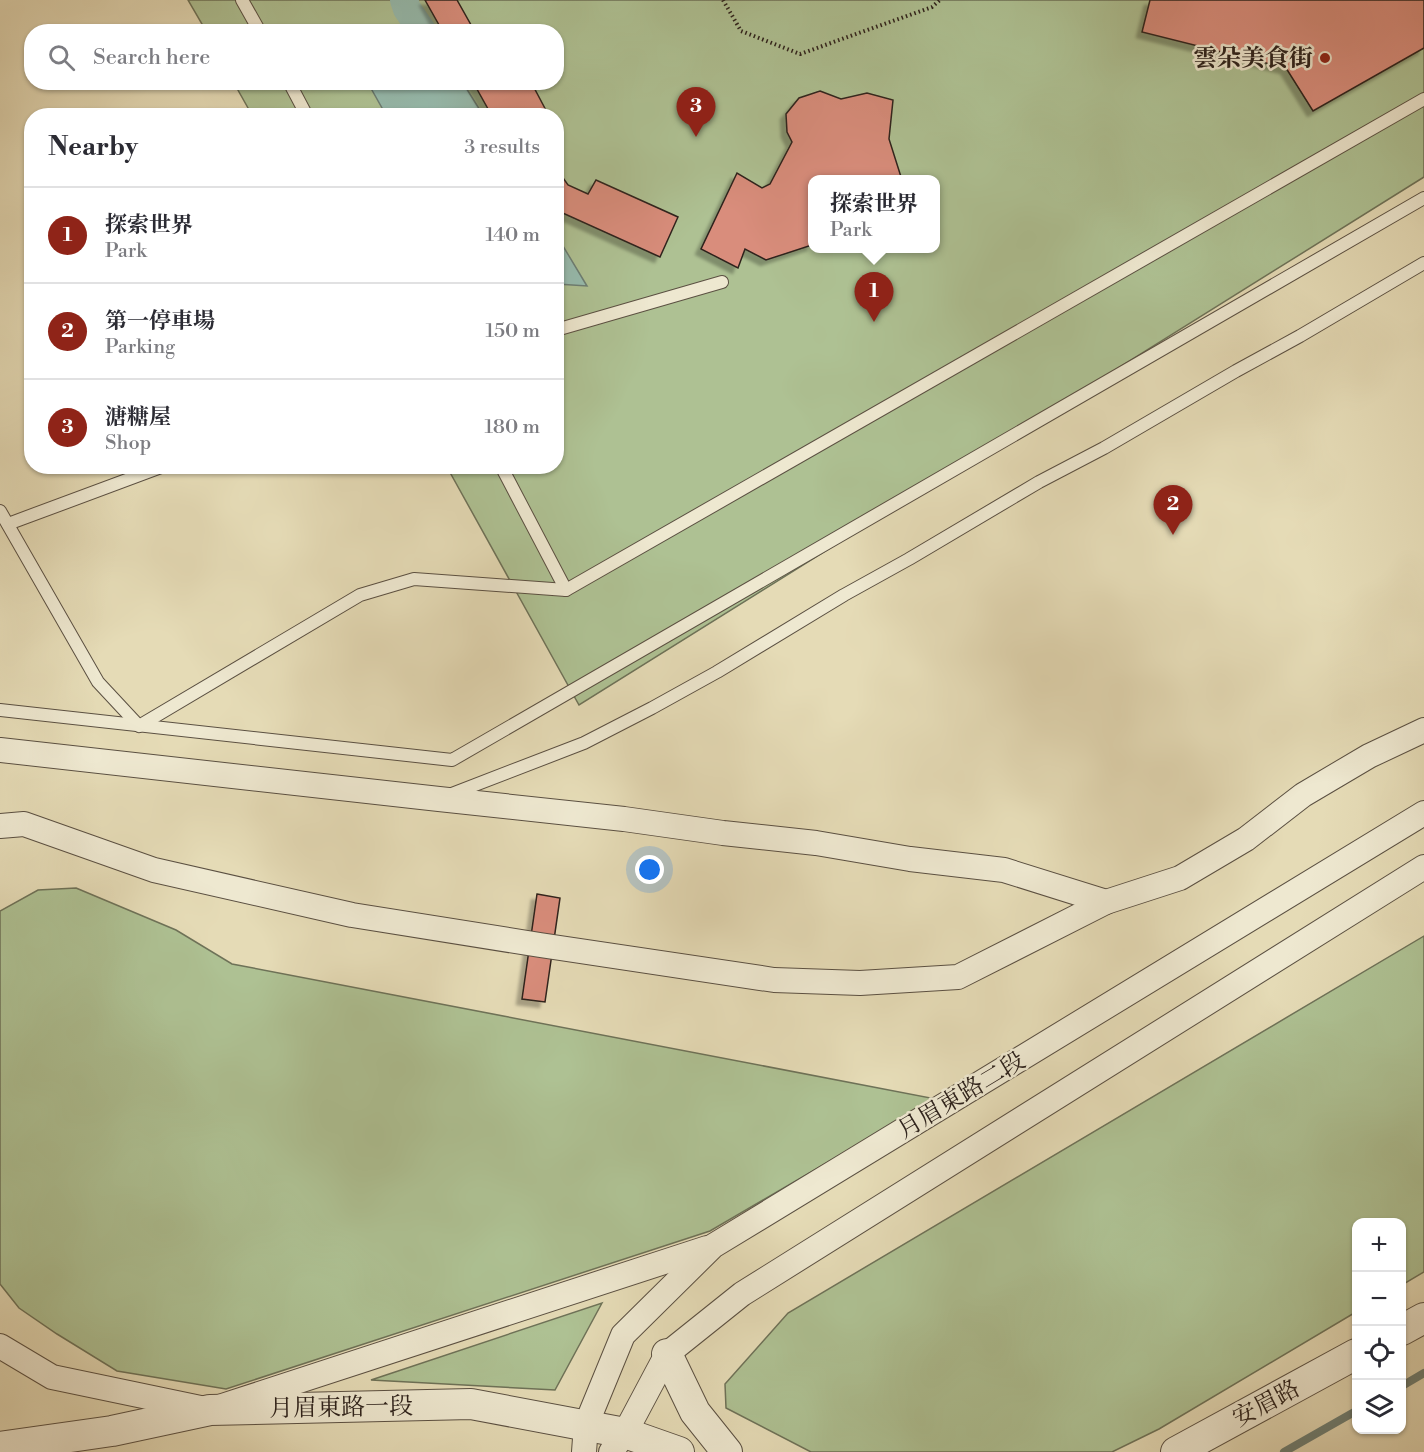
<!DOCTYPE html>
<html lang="en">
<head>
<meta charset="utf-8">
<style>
	:root { --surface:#fff; --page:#f7f7f7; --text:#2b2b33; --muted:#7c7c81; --line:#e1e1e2; --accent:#8f2418 }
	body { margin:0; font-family:"Libre Bodoni","Noto Serif TC",serif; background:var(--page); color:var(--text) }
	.controls { position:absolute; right:18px; bottom:18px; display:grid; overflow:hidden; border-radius:12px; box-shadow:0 2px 4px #0004 }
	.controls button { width:54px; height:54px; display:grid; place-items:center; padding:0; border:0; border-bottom:2px solid var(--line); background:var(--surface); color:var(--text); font:30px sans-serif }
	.you { position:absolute; left:650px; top:870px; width:21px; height:21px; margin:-15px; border:4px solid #fff; border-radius:50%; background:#1a73e8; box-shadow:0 0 0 9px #1a73e833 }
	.badge { display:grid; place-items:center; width:39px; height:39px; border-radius:50%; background:var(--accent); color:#fff; font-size:20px; font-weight:700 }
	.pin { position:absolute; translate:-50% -50px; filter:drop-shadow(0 2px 3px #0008) }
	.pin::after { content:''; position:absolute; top:32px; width:21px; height:18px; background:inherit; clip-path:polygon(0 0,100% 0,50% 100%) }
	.popup { position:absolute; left:808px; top:175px; width:132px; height:78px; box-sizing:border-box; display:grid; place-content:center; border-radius:12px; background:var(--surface); filter:drop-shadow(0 2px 4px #0005); font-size:20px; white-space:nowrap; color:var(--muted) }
	.popup b { font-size:22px; color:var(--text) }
	.popup::after { content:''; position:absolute; left:50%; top:100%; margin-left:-12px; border:12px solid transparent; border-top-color:var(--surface) }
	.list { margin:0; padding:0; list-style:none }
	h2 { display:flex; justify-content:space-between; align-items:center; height:78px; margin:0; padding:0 24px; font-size:26px }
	h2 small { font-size:20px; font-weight:400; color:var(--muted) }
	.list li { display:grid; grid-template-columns:39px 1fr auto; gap:18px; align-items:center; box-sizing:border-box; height:96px; padding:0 24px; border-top:2px solid var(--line) }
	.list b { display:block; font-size:22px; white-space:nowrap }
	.list p { margin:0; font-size:20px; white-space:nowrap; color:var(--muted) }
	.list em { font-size:20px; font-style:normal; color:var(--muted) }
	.icon { flex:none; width:33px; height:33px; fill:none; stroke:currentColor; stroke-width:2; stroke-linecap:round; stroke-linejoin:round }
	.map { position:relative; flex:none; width:1424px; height:1452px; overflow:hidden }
	.search { position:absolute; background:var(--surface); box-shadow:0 2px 4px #0004; left:24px; top:24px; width:540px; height:66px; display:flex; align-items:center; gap:15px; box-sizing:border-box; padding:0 21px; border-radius:24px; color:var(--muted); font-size:22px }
	.panel { position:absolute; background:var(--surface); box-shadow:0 2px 4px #0004; left:24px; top:108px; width:540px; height:366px; border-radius:24px }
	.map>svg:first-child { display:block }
	.green { fill:#aec193; stroke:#6e7258; stroke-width:1.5; fill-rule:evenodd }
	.water { fill:#96bbae; stroke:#6c7e74; stroke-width:1.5 }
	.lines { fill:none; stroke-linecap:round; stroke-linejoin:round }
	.stream { stroke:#6c7e74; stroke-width:8 }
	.canal { stroke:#96bbae; stroke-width:28 }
	.building { fill:#d98d7c; stroke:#2d221c; stroke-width:1.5; filter:url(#shadow) }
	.service-casing { stroke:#5b5042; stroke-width:14 }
	.minor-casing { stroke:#5b5042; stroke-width:26 }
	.tertiary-casing { stroke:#5b5042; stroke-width:32 }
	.path { stroke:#2d221c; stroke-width:4; stroke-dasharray:1.5 3; stroke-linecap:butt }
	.service { stroke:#eee8d0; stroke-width:12 }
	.minor { stroke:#eee8d0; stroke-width:24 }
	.tertiary { stroke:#eee8d0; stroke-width:30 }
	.poi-dot { fill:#8f2418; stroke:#eee8d0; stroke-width:2 }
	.labels { text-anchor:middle; stroke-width:5; stroke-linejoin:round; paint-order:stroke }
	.poi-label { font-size:24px; font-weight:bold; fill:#2d221c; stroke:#eee8d0; text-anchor:end }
	.street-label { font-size:24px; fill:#2d221c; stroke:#eee8d0 }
</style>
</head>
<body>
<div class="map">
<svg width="1424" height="1452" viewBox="0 0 1424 1452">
	<defs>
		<filter id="shadow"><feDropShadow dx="-5.5" dy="5.5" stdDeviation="1.5" flood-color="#0004"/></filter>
	</defs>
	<rect width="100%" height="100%" fill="#e5dbb6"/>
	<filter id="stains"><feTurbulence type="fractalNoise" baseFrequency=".00333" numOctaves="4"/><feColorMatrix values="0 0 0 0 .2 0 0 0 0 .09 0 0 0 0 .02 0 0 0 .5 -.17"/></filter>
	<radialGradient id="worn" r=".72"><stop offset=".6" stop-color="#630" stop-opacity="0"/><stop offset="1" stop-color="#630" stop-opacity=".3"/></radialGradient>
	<g class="green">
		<path d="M188 0H1424V177L579 705 447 467 556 466V116L252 115 234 83 556 82V32L206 31ZM812 180H936V248H812Z"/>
		<polygon points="76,888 176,930 232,964 936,1099 710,1231 226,1389 117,1371 57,1334 19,1308 0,1284 0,911 38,890"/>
		<polygon points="1424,936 1424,1272 1402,1285 1402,1222 1356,1222 1356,1312 1159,1429 1112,1452 811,1452 726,1408 725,1384 788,1313"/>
		<polygon points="602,1303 555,1390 371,1380"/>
	</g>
	<g class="water">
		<polygon points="368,83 463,83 483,115 386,115"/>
		<polygon points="556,236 557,236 587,286 557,284"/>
	</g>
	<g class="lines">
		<g class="stream">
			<polyline points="1402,1386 1424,1373"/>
			<polyline points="1284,1452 1356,1411"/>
		</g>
		<polyline class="canal" points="404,0 407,9 423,32"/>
	</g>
	<g class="building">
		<polygon points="425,0 457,0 475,32 443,32"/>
		<polygon points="1150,0 1424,0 1424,48 1313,111 1286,68 1142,32"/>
		<polygon points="473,82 531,82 549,116 492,116"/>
		<polygon points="820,91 841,99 867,93 893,100 889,139 902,180 812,180 812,245 766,260 745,249 738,268 701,249 737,173 762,188 770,184 792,142 787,132 786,114 799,98"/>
		<polygon points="556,168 568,185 588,194 596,180 678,217 660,257 556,210"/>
		<polygon points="537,894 560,898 545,1002 522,999"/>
	</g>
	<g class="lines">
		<defs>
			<g id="service">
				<polyline points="242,0 260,32"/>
				<polyline points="289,82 307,116"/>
				<polyline points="556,330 722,282"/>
				<polyline points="501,466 566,590"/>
				<polyline points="0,511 98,682 139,726 360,595 414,579 566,590 1424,99"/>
				<polyline points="8,524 164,466"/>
				<polyline points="0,710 452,760 1424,198"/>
				<polyline points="449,795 584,743 652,708 717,672 844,595 909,559 1039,482 1104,448 1236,371 1300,336 1424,263"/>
			</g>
			<g id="minor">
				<polyline points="0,750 439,799 624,819 723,833 816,843 910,859 1004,870 1106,902"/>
				<polyline points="0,826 24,824 154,870 352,915 540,945 774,980 860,983 958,977 1106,902 1180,878 1246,839 1303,795 1369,756 1424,730"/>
				<polyline points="0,1346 52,1377 210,1410 707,1248"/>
				<polyline points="584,1452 586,1425 623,1335 713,1246 1424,813"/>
				<polyline points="611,1452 625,1433 667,1354 742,1294 1424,867"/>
			</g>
			<g id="tertiary">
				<polyline points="1402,1330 1424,1318"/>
				<polyline points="667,1354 695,1412 727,1452"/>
				<polyline points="0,1447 112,1431 210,1410 471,1404 625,1433 679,1452"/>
				<polyline points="1176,1452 1356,1354"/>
			</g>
		</defs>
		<use href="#service" class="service-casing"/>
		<use href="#minor" class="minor-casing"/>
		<use href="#tertiary" class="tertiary-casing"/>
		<polyline class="path" points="723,0 741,31 800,54 932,7 940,0"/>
		<use href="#service" class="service"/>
		<use href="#minor" class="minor"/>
		<use href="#tertiary" class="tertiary"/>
	</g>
	<circle class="poi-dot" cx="1325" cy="58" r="6"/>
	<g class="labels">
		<g class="poi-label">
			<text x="1313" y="66">雲朵美食街</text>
		</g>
		<g class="street-label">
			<text transform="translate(961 1095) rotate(-31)" y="8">月眉東路二段</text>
			<text transform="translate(1266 1403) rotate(-28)" y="8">安眉路</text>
			<text transform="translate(341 1407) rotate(-1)" y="8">月眉東路一段</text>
		</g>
	</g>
	<rect width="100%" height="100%" filter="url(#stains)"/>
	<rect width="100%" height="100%" fill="url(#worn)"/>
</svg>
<div class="controls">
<button>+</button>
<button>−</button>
<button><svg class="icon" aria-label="locate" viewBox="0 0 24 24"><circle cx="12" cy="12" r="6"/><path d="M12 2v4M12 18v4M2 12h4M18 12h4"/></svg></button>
<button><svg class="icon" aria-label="layers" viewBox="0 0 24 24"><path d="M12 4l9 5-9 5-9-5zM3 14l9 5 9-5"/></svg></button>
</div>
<div class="you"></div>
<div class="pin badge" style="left:874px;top:322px">1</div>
<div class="popup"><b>探索世界</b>Park</div>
<div class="pin badge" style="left:1173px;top:535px">2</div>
<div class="pin badge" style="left:696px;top:137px">3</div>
<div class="search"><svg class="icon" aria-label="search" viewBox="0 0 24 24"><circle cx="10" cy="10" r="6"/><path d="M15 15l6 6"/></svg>Search here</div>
<section class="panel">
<h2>Nearby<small>3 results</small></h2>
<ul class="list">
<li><span class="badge">1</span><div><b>探索世界</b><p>Park</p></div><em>140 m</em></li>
<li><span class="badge">2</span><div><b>第一停車場</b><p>Parking</p></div><em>150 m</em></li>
<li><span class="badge">3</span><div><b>溏糖屋</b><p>Shop</p></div><em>180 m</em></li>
</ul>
</section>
</div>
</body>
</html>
